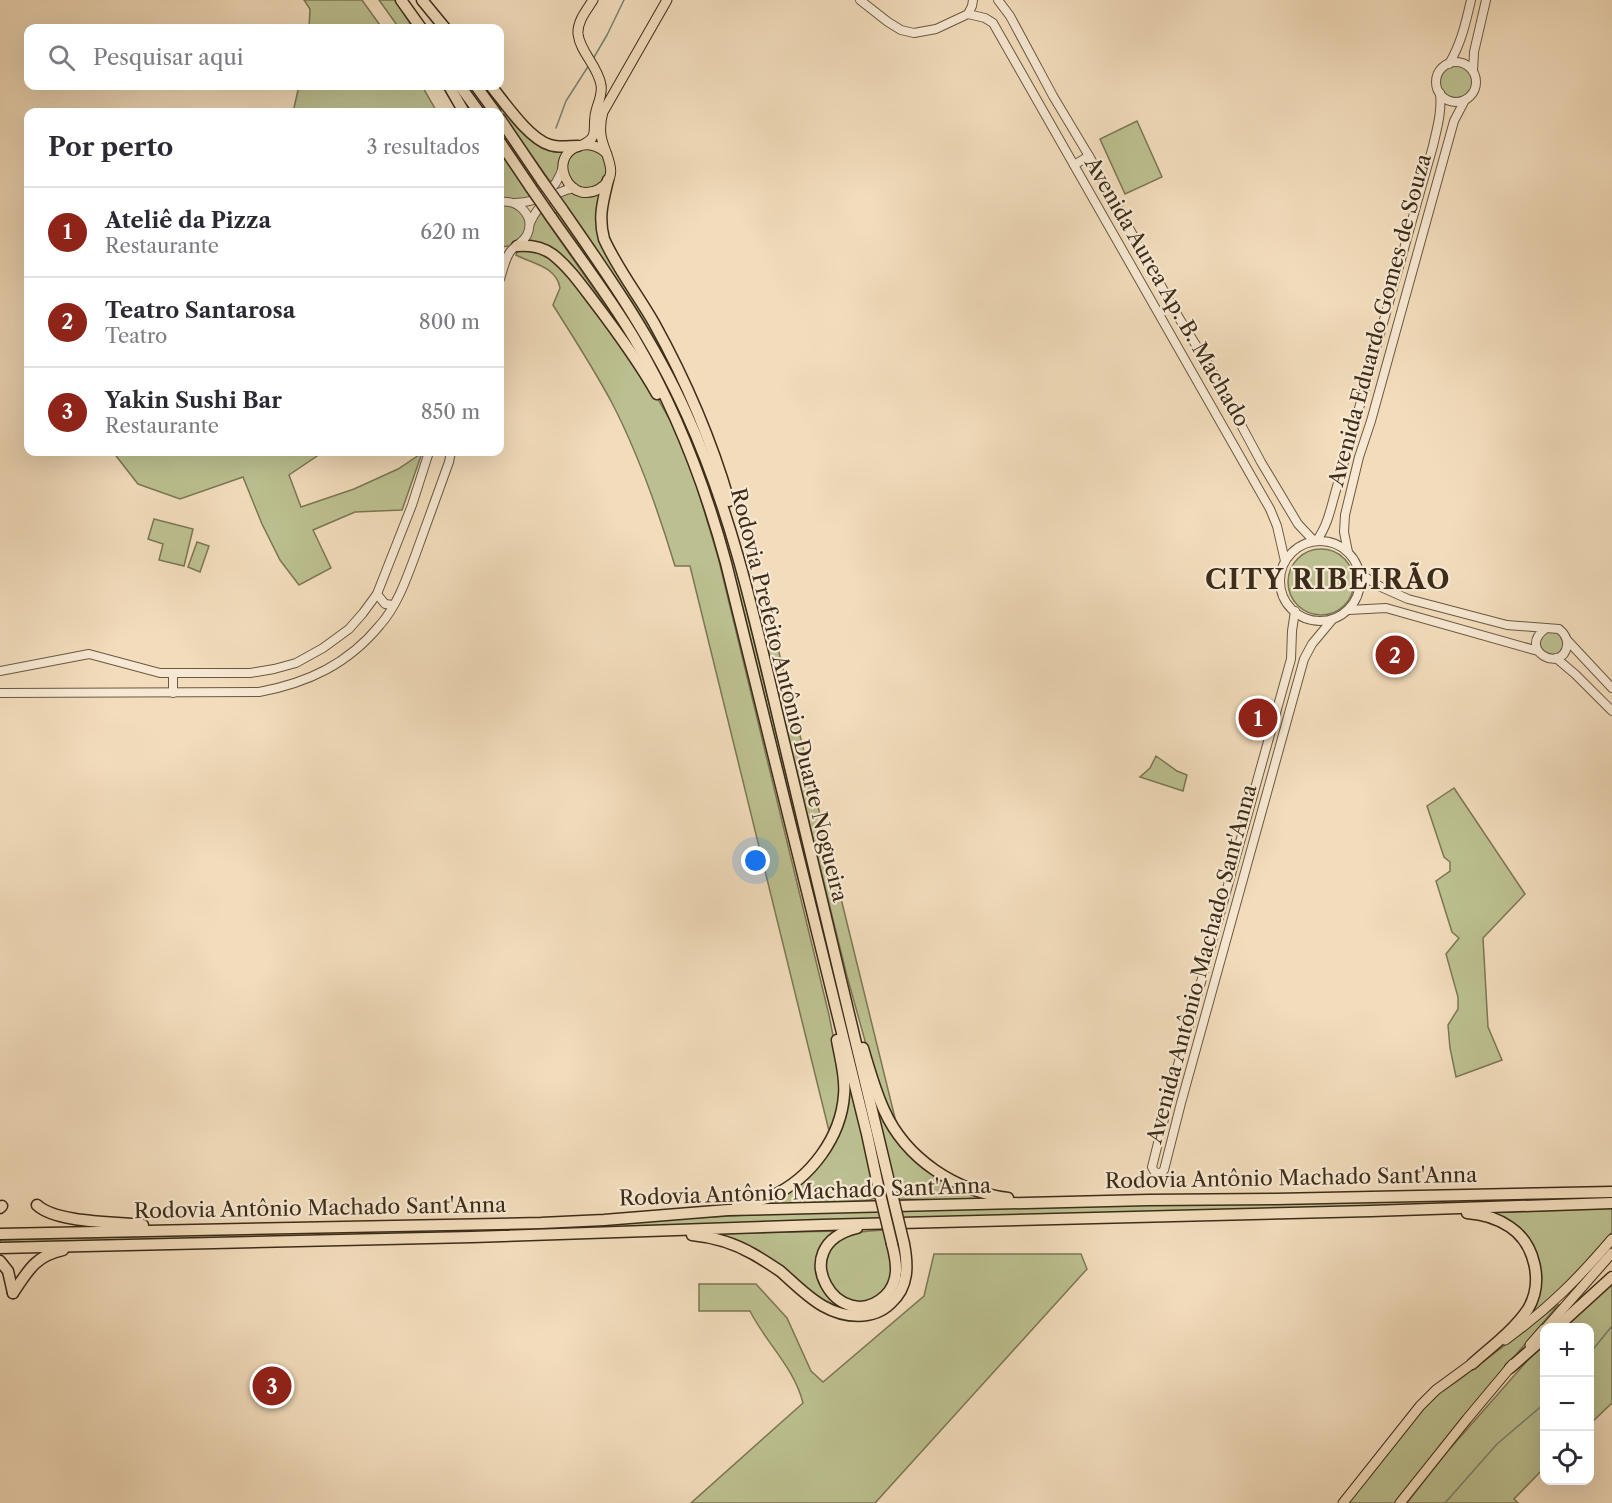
<!DOCTYPE html>
<html lang="pt">
<head>
<meta charset="utf-8">
<style>
	:root { --surface:#fff; --page:#f7f7f7; --text:#2b2b33; --muted:#7c7c81; --line:#e1e1e2; --accent:#8f2418 }
	body { margin:0; font-family:"Libre Caslon Text",serif; background:var(--page); color:var(--text) }
	.controls { position:absolute; right:18px; bottom:18px; display:grid; overflow:hidden; border-radius:12px; box-shadow:0 6px 24px #0002 }
	.controls button { width:54px; height:54px; display:grid; place-items:center; padding:0; border:0; border-bottom:2px solid var(--line); background:var(--surface); color:var(--text); font:30px sans-serif }
	.you { position:absolute; left:756px; top:861px; width:21px; height:21px; margin:-15px; border:4px solid #fff; border-radius:50%; background:#1a73e8; box-shadow:0 0 0 9px #1a73e833 }
	.badge { display:grid; place-items:center; width:39px; height:39px; border-radius:50%; background:var(--accent); color:#fff; font-size:20px; font-weight:700 }
	.pin { position:absolute; translate:-50% -50%; border:3px solid #fff; box-shadow:0 2px 6px #0006 }
	.list { margin:0; padding:0; list-style:none }
	h2 { display:flex; justify-content:space-between; align-items:center; height:78px; margin:0; padding:0 24px; font-size:26px }
	h2 small { font-size:20px; font-weight:400; color:var(--muted) }
	.list li { display:grid; grid-template-columns:39px 1fr auto; gap:18px; align-items:center; box-sizing:border-box; height:90px; padding:0 24px; border-top:2px solid var(--line) }
	.list b { display:block; font-size:22px; white-space:nowrap }
	.list p { margin:0; font-size:20px; white-space:nowrap; color:var(--muted) }
	.list em { font-size:20px; font-style:normal; color:var(--muted) }
	.icon { flex:none; width:33px; height:33px; fill:none; stroke:currentColor; stroke-width:2; stroke-linecap:round; stroke-linejoin:round }
	.map { position:relative; flex:none; width:1612px; height:1503px; overflow:hidden }
	.search { position:absolute; background:var(--surface); box-shadow:0 6px 24px #0002; left:24px; top:24px; width:480px; height:66px; display:flex; align-items:center; gap:15px; box-sizing:border-box; padding:0 21px; border-radius:12px; color:var(--muted); font-size:22px }
	.panel { position:absolute; background:var(--surface); box-shadow:0 6px 24px #0002; left:24px; top:108px; width:480px; height:348px; border-radius:12px }
	.map>svg:first-child { display:block }
	.green { fill:#bcc090; stroke:#7c7654; stroke-width:1.5 }
	.lines { fill:none; stroke-linecap:round; stroke-linejoin:round }
	.stream { stroke:#758272; stroke-width:1.5 }
	.minor-casing { stroke:#6a5842; stroke-width:10 }
	.major-casing { stroke:#3d2c19; stroke-width:11 }
	.highway-casing { stroke:#3d2c19; stroke-width:13 }
	.minor { stroke:#f7e8d3; stroke-width:8 }
	.major { stroke:#f2dcbb; stroke-width:9 }
	.highway { stroke:#f2dcbb; stroke-width:10 }
	.highway-bridge-casing { stroke:#3d2c19; stroke-width:13; stroke-linecap:butt }
	.highway-bridge { stroke:#f2dcbb; stroke-width:10 }
	.labels { text-anchor:middle; stroke-width:4.5; stroke-linejoin:round; paint-order:stroke }
	.street-label { font-size:21px; fill:#3d2c19; stroke:#f7e8d3 }
	.district-label { font-size:27px; font-weight:bold; letter-spacing:1.5px; fill:#3d2c19; stroke:#f7e8d3 }
</style>
</head>
<body>
<div class="map">
<svg width="1612" height="1503" viewBox="0 0 1612 1503">
	<rect width="100%" height="100%" fill="#f2dcbb"/>
	<filter id="stains"><feTurbulence type="fractalNoise" baseFrequency=".00333" numOctaves="4"/><feColorMatrix values="0 0 0 0 .2 0 0 0 0 .09 0 0 0 0 .02 0 0 0 .5 -.17"/></filter>
	<radialGradient id="worn" r=".72"><stop offset=".6" stop-color="#630" stop-opacity="0"/><stop offset="1" stop-color="#630" stop-opacity=".3"/></radialGradient>
	<g class="green">
		<polygon points="304,0 362,0 382,28 309,28 310,9"/>
		<polygon points="379,0 395,0 413,28 399,28"/>
		<circle cx="1457" cy="82" r="17"/>
		<polygon points="299,86 422,86 437,112 293,112"/>
		<polygon points="482,86 488,86 529,137 568,150 553,182 549,180"/>
		<polygon points="1137,121 1162,177 1125,194 1100,139"/>
		<path d="M579 148H594L605 157 607 177C604 180 601 185 597 187 579 195 559 176 569 158 570 155 576 151 579 148Z"/>
		<polygon points="500,151 528,193 531,199 500,199"/>
		<polygon points="603,190 598,227 653,325 683,391 659,346 632,302 559,196 567,192"/>
		<path d="M500 205C539 205 530 251 500 246Z"/>
		<path d="M539 210 619 325 638 356 566 263 526 243C532 232 534 221 539 210Z"/>
		<polygon points="558,212 611,287 640,333 670,388 706,470 732,551 887,1190 883,1191 727,552 679,418 554,215"/>
		<path d="M518 250 546 253 574 282 652 389 671 422 687 458 696 484 718 557 829 1015 840 1071 841 1104 829 1131 690 566H675C658 510 639 455 612 403 594 369 573 337 553 305L560 288C556 266 533 264 516 255Z"/>
		<polygon points="113,452 323,452 289,475 301,507 354,489 398,469 422,453 402,510 355,512 313,530 331,568 299,585 280,560 262,524 243,477 180,499 138,484"/>
		<polygon points="154,519 193,529 184,566 159,560 163,544 148,539"/>
		<polygon points="197,542 209,546 200,572 188,567"/>
		<circle cx="1321" cy="582" r="33"/>
		<polygon points="765,597 833,866 896,1122 877,1084 847,976 754,600"/>
		<circle cx="1552" cy="643" r="12"/>
		<polygon points="1156,756 1177,771 1187,775 1183,791 1140,777 1150,768"/>
		<polygon points="1454,788 1525,894 1483,938 1488,1027 1502,1060 1456,1077 1450,1048 1448,1025 1458,1009 1458,997 1446,954 1459,938 1452,932 1436,881 1450,871 1450,862 1444,857 1427,806"/>
		<polygon points="845,1063 877,1198 864,1201 759,1205 776,1197 832,1143"/>
		<polygon points="869,1077 906,1149 993,1198 940,1200 898,1199"/>
		<polygon points="1612,1196 1612,1200 903,1220 900,1209"/>
		<polygon points="1612,1208 1612,1232 1571,1278 1550,1298 1519,1325 1533,1304 1528,1244 1485,1213"/>
		<polygon points="880,1210 882,1221 0,1244 0,1240 519,1227 770,1214"/>
		<path d="M893 1229H896C900 1244 905 1260 903 1275 900 1302 871 1317 846 1312 837 1311 829 1306 821 1301 798 1284 778 1264 753 1250 739 1243 723 1238 708 1234L839 1231C785 1261 843 1338 886 1299 895 1291 900 1278 900 1266 899 1254 895 1241 893 1229Z"/>
		<path d="M884 1230 893 1264 890 1282 879 1296 858 1304 832 1290C830 1281 823 1266 825 1258 831 1231 863 1231 884 1230Z"/>
		<path d="M934 1254H1081L1087 1269 875 1503H691L803 1403C794 1367 766 1343 750 1311H699V1284H756L787 1318 811 1371 823 1382 924 1296Z"/>
		<polygon points="1612,1281 1612,1403 1590,1424 1590,1328 1560,1328"/>
		<polygon points="1559,1304 1458,1423 1395,1503 1348,1503 1420,1412 1437,1395 1459,1380"/>
		<polygon points="1544,1342 1544,1468 1514,1499 1518,1503 1407,1503 1447,1452 1534,1353"/>
	</g>
	<g class="lines">
		<g class="stream">
			<polyline points="593,59 607,35 624,0"/>
			<polyline points="556,128 566,101 589,65"/>
			<polyline points="1590,1353 1612,1326"/>
			<polyline points="1445,1503 1497,1444 1544,1404"/>
		</g>
		<defs>
			<g id="minor">
				<polyline points="860,0 888,22 901,30 914,33 936,29 968,14 985,18 993,23 1270,509 1277,526 1285,561"/>
				<polyline points="998,0 1010,16 1053,96 1089,156 1179,318 1211,369 1261,462 1298,524 1314,541"/>
				<polyline points="968,14 972,6 973,0"/>
				<circle cx="1456" cy="82" r="20"/>
				<path d="M1449 64C1461 44 1466 22 1471 0"/>
				<polyline points="1473,71 1474,52 1486,0"/>
				<polyline points="1074,165 1089,156"/>
				<path d="M500 202C518 199 536 216 527 235 523 243 515 245 510 252 505 259 503 270 500 279"/>
				<path d="M515 203C541 202 555 192 563 167"/>
				<path d="M530 223C538 204 554 192 574 188"/>
				<path d="M1317 540C1328 525 1331 507 1336 490L1433 146C1437 128 1442 112 1440 93"/>
				<circle cx="1320" cy="581" r="40"/>
				<polyline points="1348,552 1344,532 1345,515 1359,457 1371,421 1454,121 1465,100"/>
				<path d="M1360 574 1381 587 1408 599 1507 625 1559 629C1564 633 1568 638 1567 646 1562 674 1517 650 1545 629"/>
				<polyline points="377,594 385,604 393,605"/>
				<polyline points="1349,610 1386,608 1538,651"/>
				<path d="M1295 611 1292 631 1291 659 1174 1079 1152 1167C1154 1172 1155 1173 1161 1173L1164 1170 1181 1103 1304 659 1312 644 1332 620"/>
				<polyline points="1567,640 1612,688"/>
				<polyline points="1556,658 1575,674 1612,711"/>
				<polyline points="0,671 89,654 160,673 250,673 274,669 296,663 323,648 349,629 363,613 377,594 412,505 429,452"/>
				<path d="M0 693 259 692C308 683 348 664 380 625 397 606 406 580 415 556 426 525 438 493 449 462L451 452"/>
				<polyline points="173,693 173,674"/>
			</g>
			<g id="major">
				<path d="M584 144C598 137 593 130 595 116 596 106 603 96 601 85 598 66 580 52 578 34 577 21 587 10 593 0"/>
				<path d="M607 154C587 133 554 151 565 177 568 184 574 190 581 192 587 193 594 192 599 189 623 175 603 153 601 135 600 127 601 119 603 112L667 0"/>
				<polyline points="1546,1328 1612,1253"/>
				<path d="M1505 1340C1548 1309 1578 1279 1612 1239"/>
				<polyline points="1530,1345 1544,1329"/>
				<polyline points="1343,1503 1420,1406 1436,1390 1477,1360"/>
				<polyline points="1400,1503 1467,1419 1513,1364"/>
			</g>
			<g id="highway">
				<polyline points="401,0 421,28"/>
				<polyline points="422,0 445,28"/>
				<polyline points="449,86 464,112"/>
				<polyline points="460,86 479,112"/>
				<polyline points="476,86 495,112"/>
				<path d="M491 86C505 103 529 139 550 145 559 148 569 146 578 146"/>
				<polyline points="500,119 542,181"/>
				<polyline points="500,142 531,188"/>
				<path d="M608 180C603 201 598 217 604 239 617 268 638 295 654 323 685 379 711 439 729 501"/>
				<path d="M562 209C608 275 654 341 687 415 735 520 758 634 785 746 820 894 855 1042 891 1190"/>
				<path d="M551 217C579 257 609 296 634 338 676 409 705 485 726 563L867 1134 879 1190"/>
				<path d="M517 246C529 245 542 247 552 254 569 267 582 286 595 303 617 332 639 362 657 394"/>
				<path d="M863 1048C869 1069 875 1090 884 1110 906 1159 955 1191 1008 1198"/>
				<path d="M737 1204C749 1203 761 1201 772 1196 811 1178 841 1137 844 1095 846 1077 840 1058 837 1040"/>
				<path d="M37 1205C56 1223 116 1222 143 1225"/>
				<polyline points="0,1208 2,1206"/>
				<path d="M1467 1213C1482 1214 1497 1218 1510 1227 1535 1244 1544 1282 1528 1309 1514 1330 1491 1347 1472 1364"/>
				<path d="M857 1228C782 1246 840 1338 885 1296 900 1281 897 1263 892 1244"/>
				<polyline points="0,1234 541,1223 604,1220 728,1210 1149,1200 1276,1199 1612,1192"/>
				<path d="M692 1235C713 1237 734 1243 753 1254 762 1259 771 1265 780 1271 794 1283 807 1297 823 1306 844 1318 873 1321 891 1303 909 1287 908 1265 904 1244"/>
				<polyline points="0,1248 472,1237 822,1225 1371,1211 1612,1203"/>
				<polyline points="0,1261 8,1271 13,1293"/>
				<path d="M13 1293C28 1271 35 1256 63 1250"/>
				<polyline points="1556,1328 1612,1277"/>
				<polyline points="1510,1368 1544,1338"/>
			</g>
		</defs>
		<use href="#minor" class="minor-casing"/>
		<use href="#major" class="major-casing"/>
		<use href="#highway" class="highway-casing"/>
		<use href="#minor" class="minor"/>
		<use href="#major" class="major"/>
		<use href="#highway" class="highway"/>
		<defs>
			<g id="highway-bridge">
				<polyline points="542,181 562,209"/>
				<polyline points="531,188 551,217"/>
				<polyline points="879,1190 892,1244"/>
				<polyline points="891,1190 904,1244"/>
			</g>
		</defs>
		<use href="#highway-bridge" class="highway-bridge-casing"/>
		<use href="#highway-bridge" class="highway-bridge"/>
	</g>
	<g class="labels">
		<g class="street-label">
			<text transform="translate(1167 292) rotate(60)" y="7">Avenida Aurea Ap. B. Machado</text>
			<text transform="translate(1380 320) rotate(-75)" y="7">Avenida Eduardo Gomes de Souza</text>
			<text transform="translate(789 695) rotate(76)" y="7">Rodovia Prefeito Antônio Duarte Nogueira</text>
			<text transform="translate(1202 964) rotate(-75)" y="7">Avenida Antônio Machado Sant'Anna</text>
			<text transform="translate(1291 1178) rotate(-1)" y="7">Rodovia Antônio Machado Sant'Anna</text>
			<text transform="translate(805 1192) rotate(-2)" y="7">Rodovia Antônio Machado Sant'Anna</text>
			<text transform="translate(320 1208) rotate(-1)" y="7">Rodovia Antônio Machado Sant'Anna</text>
		</g>
		<g class="district-label">
			<text x="1328" y="589">CITY RIBEIRÃO</text>
		</g>
	</g>
	<rect width="100%" height="100%" filter="url(#stains)"/>
	<rect width="100%" height="100%" fill="url(#worn)"/>
</svg>
<div class="controls">
<button>+</button>
<button>−</button>
<button><svg class="icon" aria-label="locate" viewBox="0 0 24 24"><circle cx="12" cy="12" r="6"/><path d="M12 2v4M12 18v4M2 12h4M18 12h4"/></svg></button>
</div>
<div class="you"></div>
<div class="pin badge" style="left:1258px;top:718px">1</div>
<div class="pin badge" style="left:1395px;top:655px">2</div>
<div class="pin badge" style="left:272px;top:1386px">3</div>
<div class="search"><svg class="icon" aria-label="search" viewBox="0 0 24 24"><circle cx="10" cy="10" r="6"/><path d="M15 15l6 6"/></svg>Pesquisar aqui</div>
<section class="panel">
<h2>Por perto<small>3 resultados</small></h2>
<ul class="list">
<li><span class="badge">1</span><div><b>Ateliê da Pizza</b><p>Restaurante</p></div><em>620 m</em></li>
<li><span class="badge">2</span><div><b>Teatro Santarosa</b><p>Teatro</p></div><em>800 m</em></li>
<li><span class="badge">3</span><div><b>Yakin Sushi Bar</b><p>Restaurante</p></div><em>850 m</em></li>
</ul>
</section>
</div>
</body>
</html>
